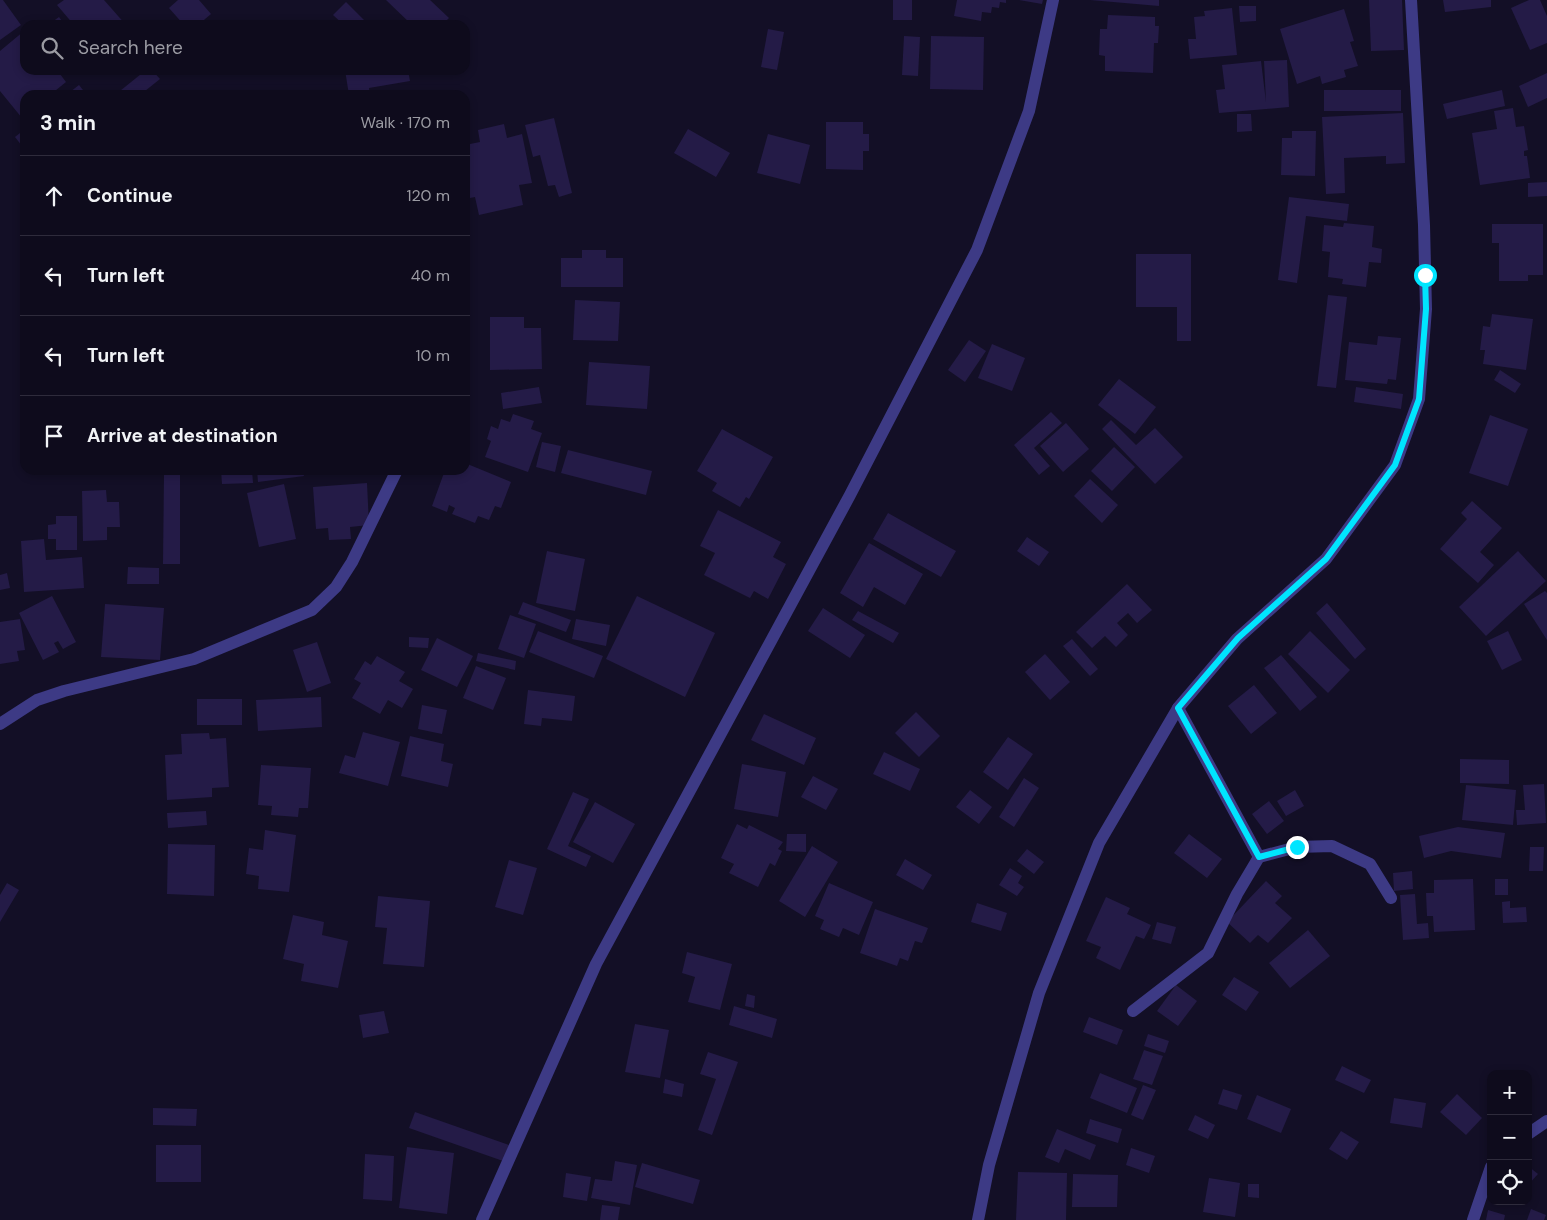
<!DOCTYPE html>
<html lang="en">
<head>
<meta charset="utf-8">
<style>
	:root { --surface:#0e0b1c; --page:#171425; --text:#f1f3f6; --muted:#9b9ba3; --line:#2e2b3b }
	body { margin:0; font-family:"DM Sans",sans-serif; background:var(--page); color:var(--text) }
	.controls { position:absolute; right:15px; bottom:15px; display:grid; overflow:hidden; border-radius:10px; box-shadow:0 2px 8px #0003 }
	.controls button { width:45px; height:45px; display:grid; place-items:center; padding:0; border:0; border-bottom:1px solid var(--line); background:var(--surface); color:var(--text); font:25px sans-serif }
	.stop { position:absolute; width:15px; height:15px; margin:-11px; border:4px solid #00e5ff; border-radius:50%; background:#fff }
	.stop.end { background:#00e5ff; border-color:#fff; box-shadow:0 1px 5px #0008 }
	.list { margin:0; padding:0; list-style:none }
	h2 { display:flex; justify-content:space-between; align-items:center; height:65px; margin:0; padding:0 20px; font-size:21px }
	h2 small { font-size:16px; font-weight:400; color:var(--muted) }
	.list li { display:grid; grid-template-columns:32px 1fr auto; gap:15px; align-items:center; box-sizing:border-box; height:80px; padding:0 20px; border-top:1px solid var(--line) }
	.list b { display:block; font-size:19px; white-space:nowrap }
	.list em { font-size:16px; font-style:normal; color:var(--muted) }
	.icon { flex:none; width:28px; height:28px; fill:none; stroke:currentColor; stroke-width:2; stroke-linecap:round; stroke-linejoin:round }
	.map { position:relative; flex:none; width:1547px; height:1220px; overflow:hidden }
	.search { position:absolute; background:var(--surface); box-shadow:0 2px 8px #0003; left:20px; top:20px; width:450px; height:55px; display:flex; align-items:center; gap:12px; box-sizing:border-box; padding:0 18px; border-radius:15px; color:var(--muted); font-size:19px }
	.panel { position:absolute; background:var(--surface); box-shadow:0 2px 8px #0003; left:20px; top:90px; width:450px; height:385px; border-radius:15px }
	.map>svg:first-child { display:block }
	.building { fill:#241b47 }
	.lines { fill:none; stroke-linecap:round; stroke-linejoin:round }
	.minor { stroke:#3d3a85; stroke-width:12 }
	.route { stroke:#00e5ff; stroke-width:6 }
</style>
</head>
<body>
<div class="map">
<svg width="1547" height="1220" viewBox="0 0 1547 1220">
	<rect width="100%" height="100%" fill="#130f26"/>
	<g class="building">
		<polygon points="0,0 3,0 21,25 0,40"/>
		<polygon points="64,0 104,0 126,25 74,25 57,5"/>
		<polygon points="178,0 199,0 211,14 198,25 184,25 169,8"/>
		<polygon points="386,0 430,0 449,18 442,25 412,25"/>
		<rect x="893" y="0" width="19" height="20"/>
		<polygon points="957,0 1006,0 1006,3 1000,2 999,8 992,7 991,13 982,12 981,21 954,16"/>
		<polygon points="1019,0 1043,0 1042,4"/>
		<polygon points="1090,0 1159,0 1159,6"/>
		<polygon points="1369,0 1402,0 1404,50 1371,51"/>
		<polygon points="1443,0 1491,0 1491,7 1445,12"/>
		<polygon points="1529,0 1540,0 1547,16 1547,43 1530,50 1511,8"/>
		<polygon points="346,2 369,25 344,25 333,15"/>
		<polygon points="1239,6 1256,6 1256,21 1240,22"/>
		<polygon points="1232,8 1237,55 1190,59 1188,39 1196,39 1194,17 1205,16 1204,11"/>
		<polygon points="1344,9 1354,41 1350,42 1358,66 1344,70 1346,77 1322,84 1320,76 1297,84 1280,29"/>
		<polygon points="1108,15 1155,17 1155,26 1159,26 1158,43 1154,43 1153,73 1105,71 1105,56 1099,55 1100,29 1107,29"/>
		<polygon points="59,17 65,25 48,25"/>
		<polygon points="768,29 784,32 777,70 761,67"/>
		<polygon points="24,31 25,70 57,70 66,82 50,95 25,95 25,116 22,118 0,91 0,51"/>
		<polygon points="904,36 920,37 918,76 902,75"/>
		<polygon points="931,36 984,37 983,90 930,89"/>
		<polygon points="1287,60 1289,107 1219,113 1216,90 1225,89 1222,65 1261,61 1266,102 1264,61"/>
		<polygon points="146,70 152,70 160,79 140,95 115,95"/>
		<polygon points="345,70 408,70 410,81 369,88 370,95 349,95"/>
		<polygon points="1547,73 1547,98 1528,107 1519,86"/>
		<polygon points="79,85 87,95 66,95"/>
		<rect x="1324" y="90" width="77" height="21"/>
		<polygon points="1502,90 1505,106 1447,119 1443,104"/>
		<polygon points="1513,108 1516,127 1524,126 1528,150 1524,151 1524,156 1527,156 1530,178 1480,185 1472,133 1497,129 1494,111"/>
		<polygon points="1403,113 1405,163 1386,164 1386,156 1344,158 1345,193 1326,194 1322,117"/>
		<polygon points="1237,114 1251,114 1252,131 1237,132"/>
		<polygon points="554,118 572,193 559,197 555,185 548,186 540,155 533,157 525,125"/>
		<polygon points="826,122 863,122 863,134 869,134 869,151 863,151 863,170 826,169"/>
		<polygon points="504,124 507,138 522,134 532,183 519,185 523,205 479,215 475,197 465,199 465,164 468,164 465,145 480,142 478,130"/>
		<polygon points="25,129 25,150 15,137"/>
		<polygon points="688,129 730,153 716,177 674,153"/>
		<polygon points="1292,131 1316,131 1315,176 1281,175 1282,138 1292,138"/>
		<polygon points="768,134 810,145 800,184 757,173"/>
		<polygon points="1547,182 1547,196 1528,197 1528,183"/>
		<polygon points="1289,197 1349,204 1347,221 1306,216 1297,283 1278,280"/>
		<polygon points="1344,223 1374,226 1372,247 1382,249 1381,263 1369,262 1366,287 1342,284 1343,279 1328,277 1330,252 1322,251 1324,225 1343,227"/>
		<polygon points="1492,224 1543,224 1543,275 1528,275 1528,281 1499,281 1499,243 1492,243"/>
		<polygon points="582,250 606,250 606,258 623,258 623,287 561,287 561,258 582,258"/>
		<polygon points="1136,254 1191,254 1191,341 1177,341 1177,307 1136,307"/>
		<polygon points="1328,295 1347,297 1336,388 1317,386"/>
		<polygon points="575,300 620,302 618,341 573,340"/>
		<polygon points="1492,314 1533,319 1526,370 1483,364 1485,350 1480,350 1483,326 1490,327"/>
		<polygon points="490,317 524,317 524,328 541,328 542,369 490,370"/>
		<polygon points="1378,336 1401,338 1396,380 1388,379 1387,384 1345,380 1349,342 1377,345"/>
		<polygon points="969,340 986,351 965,382 948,370"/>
		<polygon points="992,344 1025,358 1012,391 978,378"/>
		<polygon points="589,362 650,366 647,409 586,405"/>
		<polygon points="1500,370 1521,384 1515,393 1494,380"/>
		<polygon points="1119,379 1156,407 1135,434 1098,405"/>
		<polygon points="539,387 542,403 503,409 501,393"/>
		<polygon points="1356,387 1403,394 1401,409 1354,402"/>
		<polygon points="1051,412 1062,423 1034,448 1050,466 1039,475 1014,445"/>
		<polygon points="513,414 534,421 531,429 542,433 528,472 485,457 491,441 487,439 491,426 498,429 501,419 510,422"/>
		<polygon points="1490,415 1528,429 1508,486 1469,473"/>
		<polygon points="1111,420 1136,445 1155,428 1183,457 1155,484 1102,429"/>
		<polygon points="1066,423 1089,449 1063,472 1040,446"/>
		<polygon points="722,429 773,457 749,499 746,497 740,507 712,491 717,483 697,471"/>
		<polygon points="542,442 561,446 555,472 536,467"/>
		<polygon points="1114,447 1135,467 1112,491 1091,471"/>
		<polygon points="568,450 652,471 646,495 561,473"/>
		<polygon points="465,463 511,482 501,508 495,506 489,520 478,516 475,523 452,514 455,508 449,505 447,512 432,506 445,470 451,472 465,470"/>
		<polygon points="221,470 252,470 253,483 222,484"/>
		<polygon points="257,470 303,470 304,476 258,482"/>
		<polygon points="164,475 180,475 180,564 163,564"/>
		<polygon points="1090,479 1118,505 1102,523 1074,496"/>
		<polygon points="367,483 369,525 350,527 351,539 329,540 328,528 316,529 313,487"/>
		<polygon points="284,484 296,539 259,547 247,493"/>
		<polygon points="106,490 107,502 119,502 120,527 107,527 107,540 83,541 82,491"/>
		<polygon points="1472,501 1502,528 1480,552 1494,565 1478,583 1440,549 1467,519 1461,513"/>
		<polygon points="718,510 781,542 773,557 786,564 768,599 754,591 750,598 704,575 715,553 700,546"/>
		<polygon points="888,513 956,551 941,577 873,539"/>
		<polygon points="56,516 77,516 77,550 56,550 56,539 48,539 48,525 56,524"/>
		<polygon points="1027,537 1049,552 1039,566 1017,551"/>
		<polygon points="44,539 46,560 82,557 84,588 24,592 21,541"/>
		<polygon points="869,543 923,574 905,605 874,587 863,607 840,593"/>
		<polygon points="547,551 585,559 575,611 536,603"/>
		<polygon points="1518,551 1546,581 1486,636 1459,607"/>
		<polygon points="128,567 159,568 159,584 127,584"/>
		<polygon points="7,573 10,588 0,590 0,575"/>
		<polygon points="1127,584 1152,610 1137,623 1128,613 1117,623 1128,635 1116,647 1105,636 1092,648 1076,632"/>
		<polygon points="1545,591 1547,593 1547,640 1524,604"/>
		<polygon points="52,596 76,642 63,649 58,641 54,643 59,652 43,660 19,613"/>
		<polygon points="637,596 715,633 685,697 606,659"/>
		<polygon points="523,602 571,620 566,632 518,614"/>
		<polygon points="1327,603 1366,649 1355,659 1316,613"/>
		<polygon points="105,604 164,608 160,660 101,657"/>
		<polygon points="823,608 865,635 850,658 808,631"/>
		<polygon points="858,611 899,633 893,643 852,620"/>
		<polygon points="510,615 536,624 524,658 498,649"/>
		<polygon points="20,619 25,650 17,651 19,661 0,664 0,622"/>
		<polygon points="576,619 610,625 606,646 572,639"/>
		<polygon points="538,631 603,656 594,678 529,652"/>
		<polygon points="1310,631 1350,670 1328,693 1288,654"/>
		<polygon points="1508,631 1522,660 1502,670 1487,641"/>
		<polygon points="409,637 429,638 428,648 409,647"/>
		<polygon points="437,638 473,656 457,687 421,670"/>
		<polygon points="1072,639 1098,669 1090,676 1063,646"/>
		<polygon points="317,642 331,683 307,692 293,650"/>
		<polygon points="478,653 516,661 515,670 476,661"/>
		<polygon points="1045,654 1070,682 1050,700 1025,672"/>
		<polygon points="1281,655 1317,697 1300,711 1264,668"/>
		<polygon points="377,656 405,672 399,681 413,689 402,708 388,700 380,714 352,698 361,683 354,679 365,661 371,665"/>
		<polygon points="476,666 506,678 493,710 463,698"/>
		<polygon points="1254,685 1277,713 1251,734 1228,706"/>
		<polygon points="528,690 575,696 572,721 542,718 541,726 524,724"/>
		<polygon points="321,697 322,727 258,731 256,700"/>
		<rect x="197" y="699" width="45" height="26"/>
		<polygon points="422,705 447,710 442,734 418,729"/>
		<polygon points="916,712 940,736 919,757 895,733"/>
		<polygon points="764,714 816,738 804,765 751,740"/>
		<polygon points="363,732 400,742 388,786 339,773 345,755 355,758"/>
		<polygon points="209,733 210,739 226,738 229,787 212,788 212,797 167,800 165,755 182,754 181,734"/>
		<polygon points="410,736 444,744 441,761 453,764 448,787 401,776"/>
		<polygon points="1008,737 1033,754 1008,790 983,772"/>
		<polygon points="884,752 920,769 910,791 873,774"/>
		<polygon points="1460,759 1509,760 1509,784 1460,783"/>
		<polygon points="742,764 786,772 778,817 734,809"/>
		<polygon points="261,765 311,768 308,808 299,808 298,817 271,815 272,806 258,805"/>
		<polygon points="813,776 838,789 826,810 801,797"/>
		<polygon points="1024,778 1039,788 1014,827 999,817"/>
		<polygon points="1544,784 1546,823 1517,825 1516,810 1525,810 1523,785"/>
		<polygon points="1466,785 1516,790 1513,825 1462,820"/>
		<polygon points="970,790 992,807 979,824 956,807"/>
		<polygon points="1295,790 1304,806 1286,816 1277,801"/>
		<polygon points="573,792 589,799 568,846 591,856 586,867 547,849"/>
		<polygon points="1269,801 1284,821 1267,834 1252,814"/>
		<polygon points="595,802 635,824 613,863 573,842"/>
		<polygon points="206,811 207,825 168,828 167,813"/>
		<polygon points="737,824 747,829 749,825 783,842 778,849 782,851 775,866 770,863 758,887 729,873 734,864 721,858"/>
		<polygon points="1458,827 1505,833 1501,858 1451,851 1424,858 1419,836"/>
		<polygon points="265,830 296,835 289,892 258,889 259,876 246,874 249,848 263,850"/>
		<polygon points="787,834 806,834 806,852 786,851"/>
		<polygon points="1189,834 1222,859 1207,878 1174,853"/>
		<polygon points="168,844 215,845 214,896 167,894"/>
		<polygon points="812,846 838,862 805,917 779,901"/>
		<polygon points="1530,847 1544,847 1543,871 1529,871"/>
		<polygon points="1027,849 1044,862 1034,874 1017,861"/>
		<polygon points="905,859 932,875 923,890 896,875"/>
		<polygon points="509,860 537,868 523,915 495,907"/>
		<polygon points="1010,868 1022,876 1018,883 1024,887 1017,896 999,885"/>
		<polygon points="1412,871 1413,889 1394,891 1393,873"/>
		<polygon points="1473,879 1475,930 1434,932 1433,916 1427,916 1426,893 1434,893 1434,880"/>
		<rect x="1495" y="879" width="13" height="16"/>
		<polygon points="1266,881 1282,896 1275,903 1292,918 1268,943 1258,935 1250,943 1227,922"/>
		<polygon points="7,883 19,890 0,922 0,895"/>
		<polygon points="829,883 873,902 859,935 843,928 839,937 820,929 824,920 815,916"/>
		<polygon points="1415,894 1417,924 1428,923 1429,938 1403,940 1400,895"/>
		<polygon points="378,896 430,901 424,967 383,964 387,928 375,927"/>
		<polygon points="1106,897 1130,908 1127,914 1151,925 1144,939 1136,936 1120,970 1096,958 1101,947 1086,941"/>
		<polygon points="1510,901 1510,908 1526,907 1527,922 1503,923 1502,902"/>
		<polygon points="977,903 1007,913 1001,931 971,922"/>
		<polygon points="875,909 928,928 922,943 915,941 908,961 900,958 897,966 860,953"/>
		<polygon points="293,915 324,922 322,935 348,941 338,988 301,981 304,964 283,959"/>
		<polygon points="1157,922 1176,927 1171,944 1152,939"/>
		<polygon points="1308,930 1330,956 1290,988 1269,963"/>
		<polygon points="687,952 732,964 720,1010 688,1002 695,977 682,973"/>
		<polygon points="1234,977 1259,992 1246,1011 1222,995"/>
		<polygon points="1176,985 1197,1001 1178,1026 1157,1011"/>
		<polygon points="747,994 755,996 754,1008 745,1006"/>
		<polygon points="734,1006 777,1019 772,1038 729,1025"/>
		<polygon points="384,1011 389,1033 363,1038 359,1015"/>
		<polygon points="1089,1017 1123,1030 1117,1045 1083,1032"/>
		<polygon points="635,1024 669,1030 660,1078 625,1072"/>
		<polygon points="1148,1034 1169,1041 1165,1053 1144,1046"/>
		<polygon points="1144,1050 1163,1056 1152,1085 1133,1079"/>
		<polygon points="708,1052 738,1062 712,1135 698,1130 716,1079 700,1074"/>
		<polygon points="1342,1066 1371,1080 1364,1093 1335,1080"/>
		<polygon points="1100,1073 1137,1088 1127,1113 1090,1098"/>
		<polygon points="665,1079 684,1084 682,1097 663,1093"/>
		<polygon points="1143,1085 1156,1090 1143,1120 1131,1115"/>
		<polygon points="1223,1089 1242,1095 1237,1110 1218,1104"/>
		<polygon points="1457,1094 1482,1118 1466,1135 1440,1112"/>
		<polygon points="1257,1095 1291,1109 1281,1133 1247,1119"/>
		<polygon points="1394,1098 1426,1103 1422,1128 1390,1123"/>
		<polygon points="153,1108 197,1109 196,1126 153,1125"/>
		<polygon points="415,1112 509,1145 503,1161 409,1128"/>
		<polygon points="1195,1115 1215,1125 1208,1139 1188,1130"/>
		<polygon points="1090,1119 1122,1129 1118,1143 1086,1133"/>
		<polygon points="1057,1129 1096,1145 1090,1160 1065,1149 1059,1163 1045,1157"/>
		<polygon points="1341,1131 1359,1142 1347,1160 1329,1149"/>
		<rect x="156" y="1145" width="45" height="37"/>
		<polygon points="407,1147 454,1153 447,1214 399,1208"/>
		<polygon points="1131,1148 1155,1156 1149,1173 1126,1165"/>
		<polygon points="365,1154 394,1156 392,1201 363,1199"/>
		<polygon points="615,1161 637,1165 630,1205 591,1198 595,1179 612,1181"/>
		<polygon points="642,1163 700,1180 693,1204 635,1187"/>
		<polygon points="1528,1166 1538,1174 1528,1185"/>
		<polygon points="1018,1172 1067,1173 1066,1220 1016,1220"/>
		<polygon points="566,1173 591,1177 587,1201 563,1197"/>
		<polygon points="1073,1174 1118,1175 1117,1207 1072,1207"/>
		<polygon points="1209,1178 1240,1183 1235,1217 1203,1212"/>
		<polygon points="1248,1184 1259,1184 1259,1198 1248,1197"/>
		<polygon points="602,1205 620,1207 618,1220 600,1220"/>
		<polygon points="1531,1209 1546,1215 1544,1220 1527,1220"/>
		<polygon points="1488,1210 1505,1215 1504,1220 1486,1220"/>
	</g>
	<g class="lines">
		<g class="minor">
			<polyline points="1178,708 1259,857"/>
			<polyline points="0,724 37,700 64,691 194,659 312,610 336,587 352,562 397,470"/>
			<polyline points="1133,1011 1208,953 1237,894 1259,857 1297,847 1332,846 1370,864 1391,898"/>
			<polyline points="1528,1134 1547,1121"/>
			<polyline points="482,1220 596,964 850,495 977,250 1029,111 1053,0"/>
			<polyline points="978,1220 989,1165 1039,993 1099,843 1178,708 1237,639 1326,559 1395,465 1419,399 1426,309 1424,225 1411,0"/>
			<polyline points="1473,1220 1491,1167"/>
		</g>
	</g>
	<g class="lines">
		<polyline class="route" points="1297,847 1259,857 1178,708 1238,638 1326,559 1395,465 1419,399 1426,309 1425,275"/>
	</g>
</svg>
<div class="controls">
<button>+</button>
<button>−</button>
<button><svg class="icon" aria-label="locate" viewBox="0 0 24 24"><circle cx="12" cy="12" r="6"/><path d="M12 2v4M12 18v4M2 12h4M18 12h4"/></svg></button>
</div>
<div class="stop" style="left:1425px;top:275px"></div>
<div class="stop end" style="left:1297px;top:847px"></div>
<div class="search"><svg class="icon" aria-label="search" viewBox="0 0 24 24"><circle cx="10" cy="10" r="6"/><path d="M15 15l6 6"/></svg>Search here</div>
<section class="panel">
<h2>3 min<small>Walk · 170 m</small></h2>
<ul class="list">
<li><svg class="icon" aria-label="ahead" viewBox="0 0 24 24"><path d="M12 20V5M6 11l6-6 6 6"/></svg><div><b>Continue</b></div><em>120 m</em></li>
<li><svg class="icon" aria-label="left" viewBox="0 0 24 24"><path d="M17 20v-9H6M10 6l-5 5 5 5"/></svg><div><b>Turn left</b></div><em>40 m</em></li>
<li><svg class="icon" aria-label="left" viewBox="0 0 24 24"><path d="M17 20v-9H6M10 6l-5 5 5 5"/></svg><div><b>Turn left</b></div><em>10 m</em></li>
<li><svg class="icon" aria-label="arrive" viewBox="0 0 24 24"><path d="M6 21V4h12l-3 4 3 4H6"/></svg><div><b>Arrive at destination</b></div></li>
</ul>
</section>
</div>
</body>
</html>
